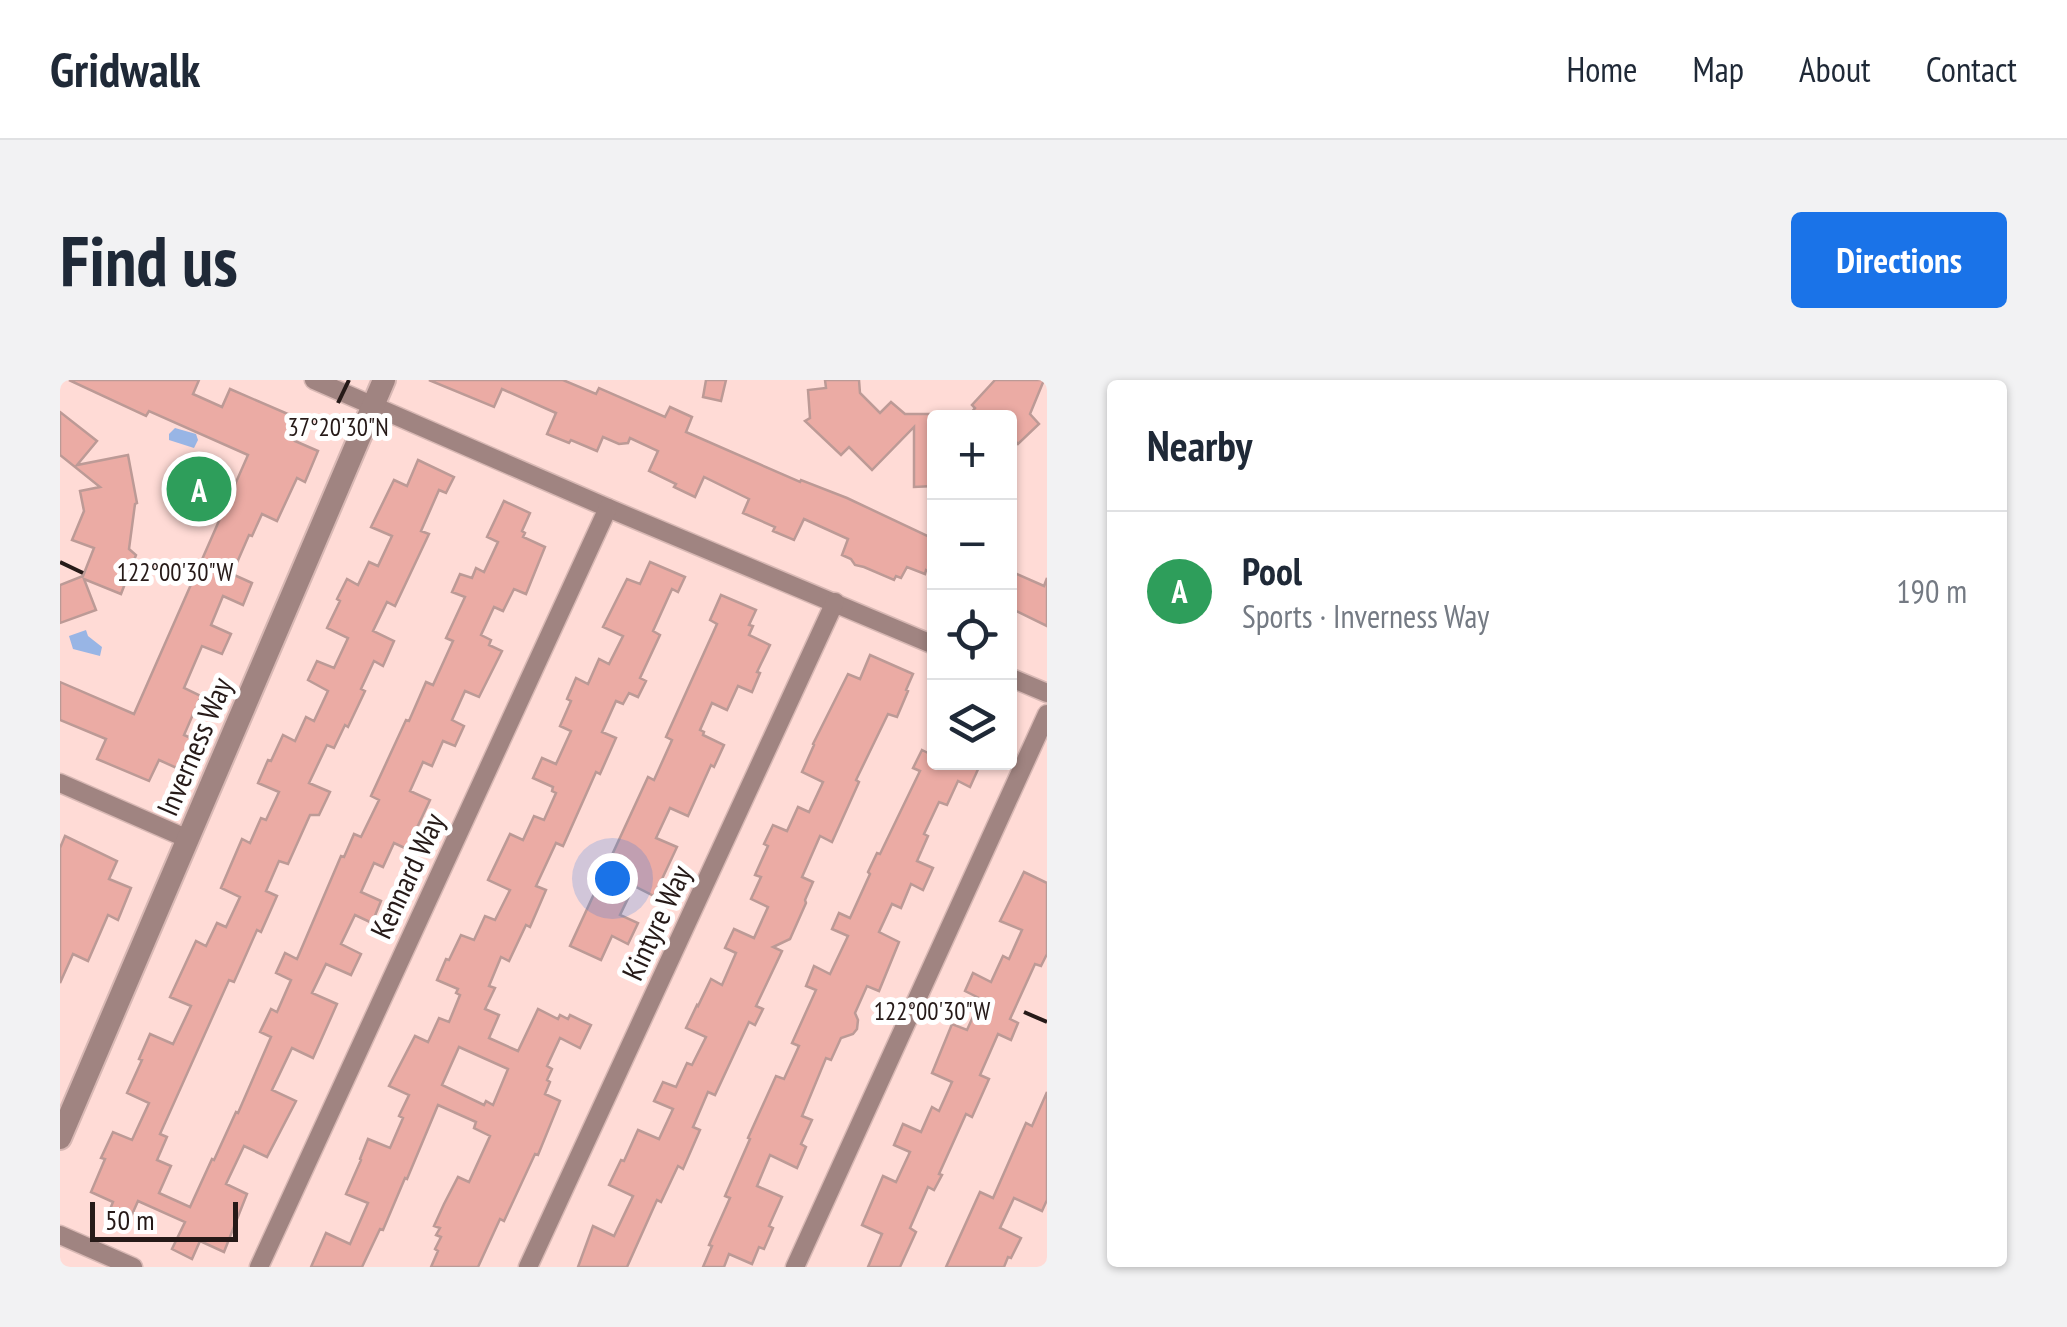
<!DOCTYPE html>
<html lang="en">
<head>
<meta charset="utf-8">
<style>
	:root { --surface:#fff; --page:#f2f2f3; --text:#1f2937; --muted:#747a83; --line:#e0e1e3; --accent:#1a73e8 }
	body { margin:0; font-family:"PT Sans Narrow",sans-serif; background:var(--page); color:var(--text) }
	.controls { position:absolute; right:30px; top:30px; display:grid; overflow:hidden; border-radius:10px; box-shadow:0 2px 8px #0004 }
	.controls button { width:90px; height:90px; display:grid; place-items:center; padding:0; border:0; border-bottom:2px solid var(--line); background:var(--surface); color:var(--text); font:50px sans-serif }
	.scale { position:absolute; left:30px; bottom:25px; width:148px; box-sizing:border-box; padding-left:10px; border:5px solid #261a18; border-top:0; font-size:28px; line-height:35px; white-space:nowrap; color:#261a18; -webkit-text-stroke:8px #fff; paint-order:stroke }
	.you { position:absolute; left:552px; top:498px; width:35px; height:35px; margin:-25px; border:8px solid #fff; border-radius:50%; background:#1a73e8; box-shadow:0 0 0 15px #1a73e833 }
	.badge { display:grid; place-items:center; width:65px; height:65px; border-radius:50%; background:var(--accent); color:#fff; font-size:32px; font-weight:700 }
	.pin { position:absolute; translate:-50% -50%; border:5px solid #fff; box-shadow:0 2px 10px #0006 }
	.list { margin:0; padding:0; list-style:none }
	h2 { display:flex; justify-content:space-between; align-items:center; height:130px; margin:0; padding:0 40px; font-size:42px }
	h2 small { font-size:32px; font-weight:400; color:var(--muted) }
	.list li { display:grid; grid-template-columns:65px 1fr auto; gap:30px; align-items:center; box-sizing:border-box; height:160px; padding:0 40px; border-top:2px solid var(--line) }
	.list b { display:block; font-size:38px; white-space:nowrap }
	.list p { margin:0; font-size:32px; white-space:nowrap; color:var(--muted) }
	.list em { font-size:32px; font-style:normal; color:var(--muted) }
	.icon { flex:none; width:55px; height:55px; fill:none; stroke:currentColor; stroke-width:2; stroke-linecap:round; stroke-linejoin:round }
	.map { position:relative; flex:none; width:987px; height:887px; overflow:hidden; border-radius:10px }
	header { display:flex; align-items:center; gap:60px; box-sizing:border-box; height:140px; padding:0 50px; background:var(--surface); border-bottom:2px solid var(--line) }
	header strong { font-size:48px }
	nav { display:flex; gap:55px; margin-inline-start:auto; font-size:35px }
	.intro { display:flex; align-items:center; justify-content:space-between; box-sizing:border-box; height:240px; padding:0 60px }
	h1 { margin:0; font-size:70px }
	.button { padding:25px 45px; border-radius:10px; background:var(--accent); color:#fff; font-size:35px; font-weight:700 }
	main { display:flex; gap:60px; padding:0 60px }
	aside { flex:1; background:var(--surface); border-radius:10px; box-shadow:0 2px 8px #0004 }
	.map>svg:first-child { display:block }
	.water { fill:#98b5e5 }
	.building { fill:#ebaba4; stroke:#bc9a96; stroke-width:2.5; fill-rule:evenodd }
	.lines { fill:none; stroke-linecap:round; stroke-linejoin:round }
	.minor-casing { stroke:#d8b8b4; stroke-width:21 }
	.tertiary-casing { stroke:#d8b8b4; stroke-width:26 }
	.minor { stroke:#a08481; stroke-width:18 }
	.tertiary { stroke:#a08481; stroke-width:22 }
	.ticks { fill:none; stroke:#261a18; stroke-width:4 }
	.labels { text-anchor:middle; stroke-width:10; stroke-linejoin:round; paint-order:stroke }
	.street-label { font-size:30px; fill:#261a18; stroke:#fff }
	.ticks-label { font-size:25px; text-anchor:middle; fill:#261a18; stroke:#fff; stroke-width:10; stroke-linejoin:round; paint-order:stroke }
</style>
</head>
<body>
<header>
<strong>Gridwalk</strong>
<nav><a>Home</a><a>Map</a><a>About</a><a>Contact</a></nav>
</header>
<div class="intro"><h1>Find us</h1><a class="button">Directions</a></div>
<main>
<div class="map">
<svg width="987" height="887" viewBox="0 0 987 887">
	<rect width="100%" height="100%" fill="#ffdbd6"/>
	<g class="water">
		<polygon points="115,48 136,54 138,60 134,68 109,60 109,54"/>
		<polygon points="141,91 149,96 151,108 144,112 136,125 126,121 128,110"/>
		<polygon points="26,250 28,256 42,267 40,276 13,269 9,256"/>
	</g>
	<g class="building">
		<polygon points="9,0 139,0 133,14 162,27 170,9 244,41 235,61 258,71 245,102 237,98 217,141 202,134 192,156 189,155 172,194 192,203 183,225 163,216 151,245 171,254 162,274 142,266 124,308 141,316 124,355 133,359 119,389 99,380 89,401 37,379 46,359 0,340 0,302 74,334 188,75 89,31 86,36"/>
		<polygon points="369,0 503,0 536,14 539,8 605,37 610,27 632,37 626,52 740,102 741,100 787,118 874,159 874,194 866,190 865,194 847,187 841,198 836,196 834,200 804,187 795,185 791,179 782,175 788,159 744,139 734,160 713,151 715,147 683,133 689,119 644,97 635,117 614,107 616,104 589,91 598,71 570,58 568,63 559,64 543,57 537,71 511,60 509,63 487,54 496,33 442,9 434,27"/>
		<polygon points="646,0 666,0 661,21 643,17"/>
		<polygon points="765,0 799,0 800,13 820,33 831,22 845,34 874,34 874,106 854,107 854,47 812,90 789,67 781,75 745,41 750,38 748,10 766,8"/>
		<polygon points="935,0 984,0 970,34 979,44 958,64 950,55 950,38 907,38 915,28 912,25"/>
		<polygon points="0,32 37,61 17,85 68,75 77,123 75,124 69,169 76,175 61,214 24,199 36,230 0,243 0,205 23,196 34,168 12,160 24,131 20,111 40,107 0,75"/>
		<polygon points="358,80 394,97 386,113 379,110 361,151 369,154 335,226 327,222 313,251 334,261 323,286 314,281 301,309 305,311 288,347 285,345 274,368 267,365 249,403 270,412 259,435 250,435 228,484 219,481 206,511 217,516 201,552 197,550 174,602 169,600 100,754 107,757 97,780 111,786 99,813 130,827 152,779 154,780 176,732 178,733 211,657 200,652 211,629 217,632 231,600 216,593 225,573 237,579 281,476 284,477 294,454 301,457 319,420 311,416 346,340 349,341 366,302 373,305 393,261 386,258 405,217 392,212 400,194 412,198 416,188 424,192 438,162 427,157 444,121 470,133 462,151 465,153 463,157 485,167 466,214 454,209 443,231 434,227 421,255 431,260 429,265 442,271 419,317 405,311 392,340 404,346 395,366 383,361 372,386 363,382 350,411 370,420 347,469 334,463 323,487 314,483 301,512 321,521 312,543 295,535 281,564 301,574 291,595 266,584 252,613 277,624 253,678 232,668 212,710 236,721 207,777 184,766 166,804 187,814 164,872 140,861 132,879 112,869 125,842 78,821 66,848 46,839 53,822 31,812 45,779 41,778 53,752 72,760 89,723 67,713 82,680 79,679 90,654 113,664 131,626 110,617 136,561 146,566 157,543 166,547 180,517 161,508 182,459 190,463 201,438 206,440 219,412 198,403 208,380 211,381 223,355 235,361 246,337 254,341 268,311 248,300 257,281 274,288 288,258 267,248 280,221 277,219 287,199 298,205 309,182 318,186 332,156 311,147 334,100 347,106"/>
		<path d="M590 182 625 197 618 212 612 209 593 251 600 255 580 298 586 301 578 317 569 313 563 324 556 321 542 352 556 358 540 394 536 392 503 466 496 463 476 506 486 510 470 547 466 545 449 581 441 577 429 606 435 608 425 629 439 635 429 658 458 671 478 629 498 639 500 635 508 639 510 635 531 645 520 668 500 658 487 686 492 689 487 700 490 702 485 714 500 721 478 775 475 774 444 841 440 839 418 887H371L378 871 375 869 381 857 376 855 380 848 374 846 384 824 398 797 409 802 430 756 414 748 416 742 378 725 347 799 345 798 323 850 320 849 302 887H251L266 853 290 864 308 823 286 814 301 780 300 779 308 759 330 768 343 738 339 736 349 715 329 706 355 656 368 662 379 638 389 642 400 615 396 613 398 609 377 600 386 579 389 580 401 555 414 560 425 536 435 540 450 510 428 500 450 454 463 460 474 436 484 440 496 413 492 411 493 407 473 398 482 378 496 384 511 351 500 346 511 321 507 319 516 298 528 304 539 279 549 284 563 256 543 247 567 199 580 204ZM399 667 448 689 433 725 426 721 424 725 382 705Z"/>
		<polygon points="950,191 984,206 987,198 987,246 950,228"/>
		<polygon points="661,215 696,230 689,245 693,246 689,255 710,265 697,292 700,293 692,312 678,306 667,330 652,323 640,350 644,352 643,355 664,365 654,387 651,385 628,436 610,428 596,458 617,467 594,516 574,506 560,535 578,543 568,564 552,556 541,580 510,566 588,397 594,400 612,360 606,357 657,244 650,240"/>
		<polygon points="810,275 853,294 846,310 848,311 837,337 828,334 796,400 799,402 772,462 760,456 742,497 753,502 745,520 746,523 730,559 713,567 722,571 696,626 703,629 695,645 689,642 655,715 648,712 633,747 640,750 623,789 618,786 601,822 597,820 567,887 518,887 533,846 554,856 573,816 549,805 561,780 564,781 578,750 599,759 613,729 594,721 603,702 616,707 627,683 632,685 646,657 626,648 637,625 638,626 651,599 662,605 676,573 665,568 674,549 694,558 708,527 691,519 701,497 695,495 708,466 704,464 713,445 727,451 738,427 749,432 763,402 742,392 754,365 753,364 788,294 800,299"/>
		<polygon points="862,370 874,376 874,382 910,382 919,387 910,407 898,401 887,425 879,422 864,454 868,456 857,481 873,488 863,510 851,504 841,528 832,524 819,552 839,562 819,611 807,606 795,633 798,640 797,649 793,654 781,658 771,680 766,678 742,736 752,740 741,764 746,767 737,788 710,775 697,806 722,817 709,846 713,848 704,869 699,867 692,884 669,874 664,887 643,887 652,866 649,865 670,818 665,816 690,759 688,758 716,696 724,699 739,666 732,663 756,610 746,606 754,586 770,594 788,556 772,549 779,533 790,538 810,494 808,492 817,473 820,474 860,391 853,388"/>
		<polygon points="5,456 57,481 49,499 71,508 58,540 48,535 28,581 13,574 0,603 0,468"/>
		<polygon points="964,492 987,503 987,574 981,586 975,584 950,639 958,643 951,660 938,654 920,695 929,699 912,737 906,734 879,794 882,795 874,810 868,807 850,848 856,852 840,887 808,887 822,854 802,845 823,796 836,802 850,772 834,765 843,744 861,752 872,727 879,731 892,702 872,693 892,644 907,650 921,619 905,611 913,593 931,602 943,576 949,579 962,550 940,541"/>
		<polygon points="987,712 987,820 982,831 954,818 940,848 961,858 951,878 948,877 944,887 886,887 920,812 933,818 966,743 972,746"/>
	</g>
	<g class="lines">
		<defs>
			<g id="minor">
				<polyline points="254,0 548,128 874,265"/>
				<polyline points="949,297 987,313"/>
				<polyline points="0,403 128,459"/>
				<polyline points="0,855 73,887"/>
				<polyline points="199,887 548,128"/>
				<polyline points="468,887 775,222"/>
				<polyline points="735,887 987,334"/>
			</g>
			<polyline id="tertiary" points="0,758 324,0"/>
		</defs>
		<use href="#minor" class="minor-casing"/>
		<use href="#tertiary" class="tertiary-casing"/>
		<use href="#minor" class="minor"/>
		<use href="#tertiary" class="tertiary"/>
	</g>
	<path class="ticks" d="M278 23 289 0M0 182 23 193M964 632 987 642"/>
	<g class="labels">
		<g class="street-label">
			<text transform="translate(135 367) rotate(-67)" y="10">Inverness Way</text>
			<text transform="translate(348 496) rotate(-65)" y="10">Kennard Way</text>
			<text transform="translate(597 543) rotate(-65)" y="10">Kintyre Way</text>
		</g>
	</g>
	<g class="ticks-label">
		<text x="278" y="56">37°20'30"N</text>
		<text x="115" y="201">122°00'30"W</text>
		<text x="872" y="640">122°00'30"W</text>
	</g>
</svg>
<div class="controls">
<button>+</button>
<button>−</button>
<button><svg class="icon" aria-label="locate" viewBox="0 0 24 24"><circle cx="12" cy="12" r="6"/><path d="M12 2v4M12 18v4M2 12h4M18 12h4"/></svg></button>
<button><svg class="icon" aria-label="layers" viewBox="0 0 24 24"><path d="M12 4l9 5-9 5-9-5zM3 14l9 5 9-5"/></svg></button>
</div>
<div class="scale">50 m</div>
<div class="you"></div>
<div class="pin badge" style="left:139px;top:109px;background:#2e9e5b">A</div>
</div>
<aside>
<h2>Nearby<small></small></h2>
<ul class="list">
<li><span class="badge" style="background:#2e9e5b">A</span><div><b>Pool</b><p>Sports · Inverness Way</p></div><em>190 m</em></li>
</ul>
</aside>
</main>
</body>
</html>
